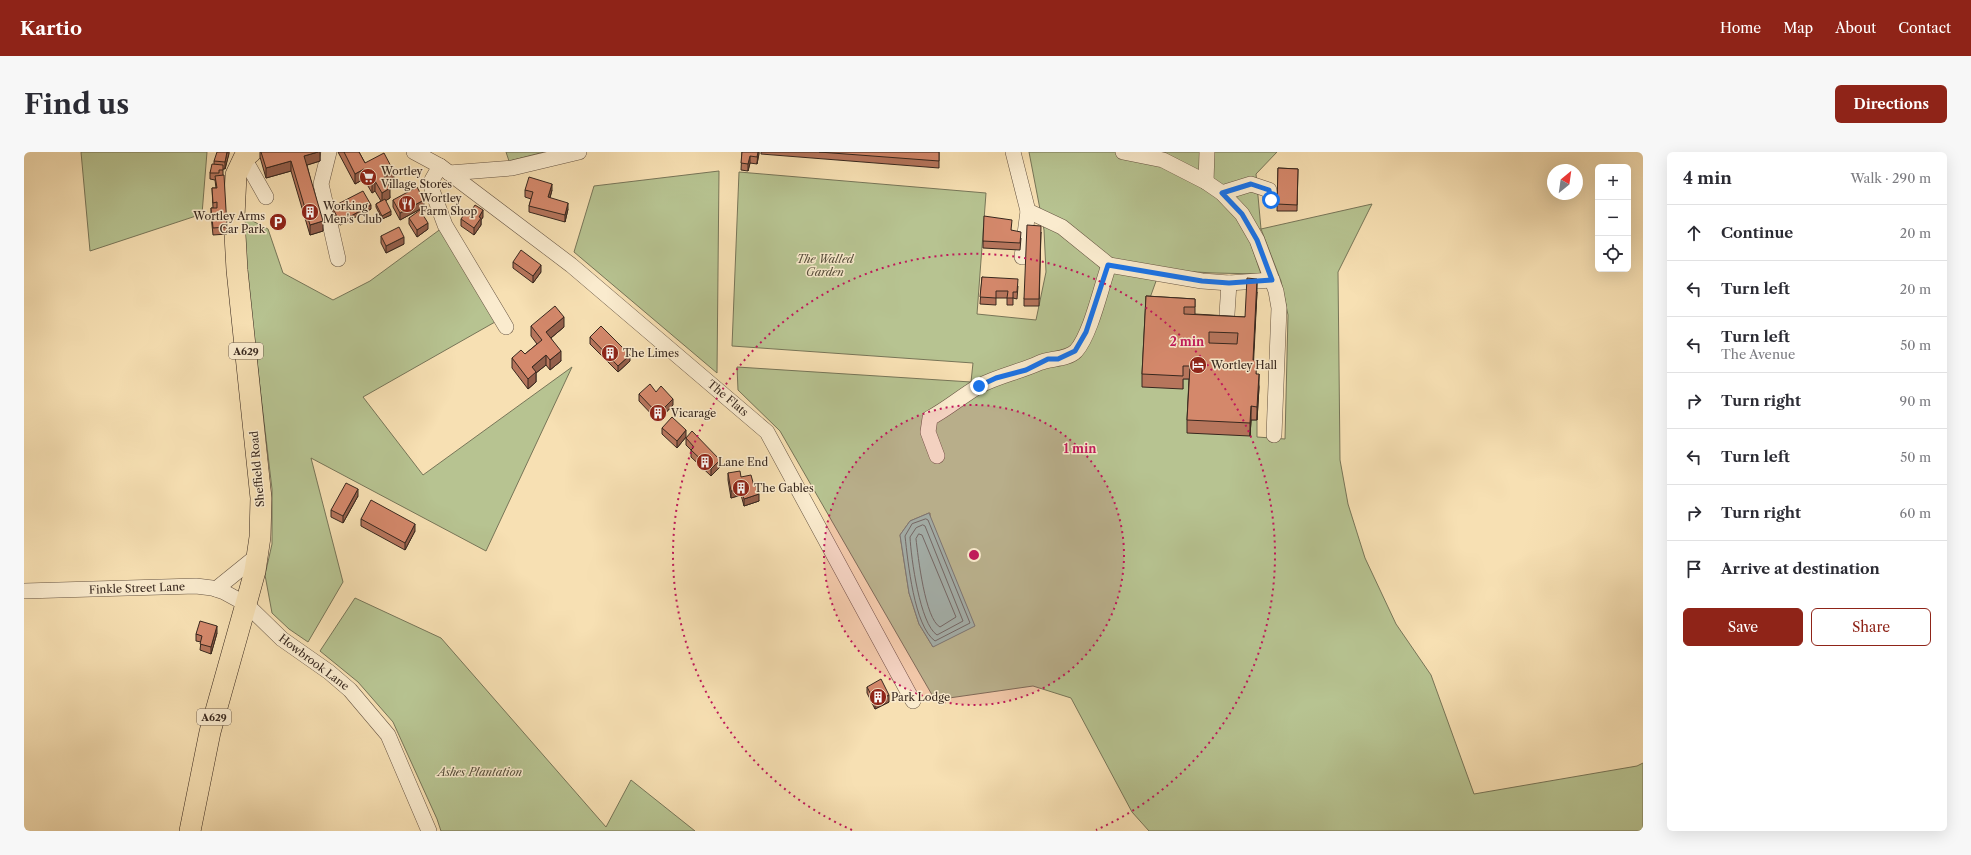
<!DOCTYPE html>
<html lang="en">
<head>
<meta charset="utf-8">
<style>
	:root { --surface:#fff; --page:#f7f7f7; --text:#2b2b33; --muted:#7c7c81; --line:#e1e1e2; --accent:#8f2418 }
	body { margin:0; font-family:"Libre Caslon Text",serif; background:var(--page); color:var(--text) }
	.controls { position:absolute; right:12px; top:12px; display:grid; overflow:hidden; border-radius:6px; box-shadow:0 4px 16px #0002 }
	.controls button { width:36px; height:36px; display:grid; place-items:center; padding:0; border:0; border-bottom:1px solid var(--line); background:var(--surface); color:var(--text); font:20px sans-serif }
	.compass { position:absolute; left:1523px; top:12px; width:36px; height:36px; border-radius:50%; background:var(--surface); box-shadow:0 4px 16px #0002; rotate:29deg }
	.stop { position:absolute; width:12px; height:12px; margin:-9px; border:3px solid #1a73e8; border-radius:50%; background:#fff }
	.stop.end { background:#1a73e8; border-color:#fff; box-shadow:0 1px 4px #0008 }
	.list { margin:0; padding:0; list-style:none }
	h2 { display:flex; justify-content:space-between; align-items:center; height:52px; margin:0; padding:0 16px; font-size:17px }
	h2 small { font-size:13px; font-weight:400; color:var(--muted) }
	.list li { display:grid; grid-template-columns:26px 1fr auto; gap:12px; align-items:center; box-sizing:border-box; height:56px; padding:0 16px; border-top:1px solid var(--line) }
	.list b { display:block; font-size:15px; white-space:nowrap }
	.list p { margin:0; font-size:13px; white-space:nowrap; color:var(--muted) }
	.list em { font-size:13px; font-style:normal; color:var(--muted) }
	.actions { display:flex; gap:8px; padding:12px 16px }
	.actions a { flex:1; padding:9px 0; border:1px solid var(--accent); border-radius:6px; text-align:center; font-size:14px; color:var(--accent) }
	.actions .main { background:var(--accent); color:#fff }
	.icon { flex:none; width:22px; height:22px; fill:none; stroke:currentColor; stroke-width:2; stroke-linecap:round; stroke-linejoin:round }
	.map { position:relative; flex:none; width:1619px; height:679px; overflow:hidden; border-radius:6px }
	header { display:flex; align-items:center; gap:24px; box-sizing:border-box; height:56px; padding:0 20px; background:var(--accent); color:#fff }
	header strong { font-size:19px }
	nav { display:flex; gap:22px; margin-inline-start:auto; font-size:14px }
	.intro { display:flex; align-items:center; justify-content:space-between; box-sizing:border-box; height:96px; padding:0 24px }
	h1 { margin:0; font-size:28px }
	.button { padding:10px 18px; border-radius:6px; background:var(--accent); color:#fff; font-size:14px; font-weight:700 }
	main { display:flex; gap:24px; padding:0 24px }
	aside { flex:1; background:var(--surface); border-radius:6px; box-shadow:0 4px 16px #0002 }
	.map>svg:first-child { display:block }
	.green { fill:#b7c391; stroke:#777558; fill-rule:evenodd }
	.water { fill:#9dbdab; stroke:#748173 }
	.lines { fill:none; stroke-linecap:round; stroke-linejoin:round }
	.shore { stroke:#6a7264; stroke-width:1 }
	.minor-casing { stroke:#675543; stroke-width:16 }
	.highway-casing { stroke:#37271e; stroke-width:22 }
	.minor { stroke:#faebce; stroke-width:15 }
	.highway { stroke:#f7e0b3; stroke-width:21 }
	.wall { fill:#b6755c; stroke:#37271e }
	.shaded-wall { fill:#945f4b; stroke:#37271e }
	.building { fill:#d4886b; stroke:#37271e; fill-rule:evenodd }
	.route { stroke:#1a73e8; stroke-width:5 }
	.ring { fill:none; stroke:#c2185b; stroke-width:2; stroke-dasharray:2 4 }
	.labels { text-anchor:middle; stroke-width:3; stroke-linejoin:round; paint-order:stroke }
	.shield { fill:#faebce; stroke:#726253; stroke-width:1 }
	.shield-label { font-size:10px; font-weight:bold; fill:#37271e }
	.poi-label { font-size:11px; fill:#37271e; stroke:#faebce; text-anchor:start }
	.park-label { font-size:11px; font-style:italic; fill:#574e3b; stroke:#faebce }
	.street-label { font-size:11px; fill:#37271e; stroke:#faebce }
	.centre { fill:#c2185b; stroke:#faebce; stroke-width:2 }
	.ring-label { font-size:12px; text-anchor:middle; font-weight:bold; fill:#c2185b; stroke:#faebce; stroke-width:3; stroke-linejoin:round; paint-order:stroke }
</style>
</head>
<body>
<header>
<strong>Kartio</strong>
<nav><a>Home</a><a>Map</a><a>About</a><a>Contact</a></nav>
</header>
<div class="intro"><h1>Find us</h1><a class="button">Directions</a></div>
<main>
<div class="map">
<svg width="1619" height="679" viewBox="0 0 1619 679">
	<rect width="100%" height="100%" fill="#f7e0b3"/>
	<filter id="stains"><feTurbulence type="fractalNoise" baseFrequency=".005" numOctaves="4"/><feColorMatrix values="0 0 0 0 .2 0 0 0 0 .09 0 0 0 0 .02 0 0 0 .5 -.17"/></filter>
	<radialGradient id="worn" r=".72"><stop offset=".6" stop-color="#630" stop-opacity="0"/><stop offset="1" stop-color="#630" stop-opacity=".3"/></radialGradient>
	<g class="green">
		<polygon points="57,0 183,0 178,62 66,99"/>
		<polygon points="482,0 520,0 485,9"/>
		<path d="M1005 0H1253L1232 22 1237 77 1348 52 1314 120 1316 308 1324 352 1341 406 1372 472 1407 523 1450 642 1613 614 1619 611V679H1125L1108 660 1047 546 1009 534 911 548 756 279 714 238 713 215 947 230 949 211 708 194 715 20 962 41 953 162 1012 168 1022 120 1020 78ZM1237 77 1257 129 1264 163 1261 287 1233 285V268H1227L1226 284 1166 227H1159V237L1122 157 1136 118 1190 121 1237 122 1222 78ZM905 361H906L909 495 895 472 885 441 876 383 886 369Z"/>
		<polygon points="695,19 693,221 550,100 570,34"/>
		<polygon points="219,64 244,77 259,121 309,148 346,129 418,76 471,170 339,245 399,323 548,215 462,399 287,306 319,430 284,490 265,477 248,461 241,423 248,392 248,337 222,117"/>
		<polygon points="331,446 417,486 582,675 607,628 671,679 417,679 413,667 369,570 334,530 296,499"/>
	</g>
	<polygon class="water" points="905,361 951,474 909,495 895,472 885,441 876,383 886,369"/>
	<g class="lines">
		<g class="shore">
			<path d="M902 367 904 368 946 471 911 489C890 474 884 410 881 384L888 372Z"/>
			<path d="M899 373 901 374 939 469 913 483C896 472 887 406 886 385L892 376Z"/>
			<path d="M895 382 898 383 932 465 916 475C901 467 894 404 892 387Z"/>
		</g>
		<defs>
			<g id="minor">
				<polyline points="305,0 297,32 314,107"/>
				<polyline points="390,0 416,14 547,113 743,280 889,549"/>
				<polyline points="989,0 1004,59 1038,75 1085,113 1178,129 1205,131 1248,128"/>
				<polyline points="1099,0 1139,8 1182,30 1198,41 1218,62 1233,88 1252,139 1255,156 1250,283"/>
				<polyline points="220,6 242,45"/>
				<polyline points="416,14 408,28 408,38 421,73 482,175"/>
				<polyline points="425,21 488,16 555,0"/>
				<polyline points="1182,30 1183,0"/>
				<polyline points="1198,41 1227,32 1245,38 1247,48"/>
				<polyline points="998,105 1004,59"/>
				<polyline points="1203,162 1205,131"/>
				<path d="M913 304 904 280 906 266C923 257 938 244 955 234 974 224 995 220 1015 211 1026 206 1043 208 1052 199 1067 182 1077 135 1085 113"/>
				<polyline points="192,437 234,403"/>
				<polyline points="0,439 172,434 188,436 200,440 222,452 258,487 305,520 326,538 364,583 405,679"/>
			</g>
			<polyline id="highway" points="166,679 186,580 222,452 231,419 236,385 237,346 213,118 210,65 212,23 220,6 227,0"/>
		</defs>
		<use href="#minor" class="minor-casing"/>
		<use href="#highway" class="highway-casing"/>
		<use href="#minor" class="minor"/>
		<use href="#highway" class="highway"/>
	</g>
	<g class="wall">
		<polygon points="205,0 201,17 199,17 199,23 203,82 189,83 187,63 187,56 189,56 188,36 192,36 191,28 186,27 186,21 190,12 190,9"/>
		<polygon points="236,0 296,0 296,9 283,13 299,79 286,83 267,19 242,26 236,5"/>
		<polygon points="314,0 335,0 341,11 370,30 364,33 366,46 361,49 367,63 358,67 352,55 352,52 357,49 351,39 348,41 340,27 331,32"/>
		<polygon points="718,0 735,0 733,12 726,11 724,19 717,18"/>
		<polygon points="737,0 915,0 915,16 737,2"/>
		<polygon points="1254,16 1274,17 1273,59 1253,59"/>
		<polygon points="501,38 528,38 526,46 544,57 541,70 505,60 505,54 507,47 501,45"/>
		<polygon points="369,48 400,55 376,68 369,55"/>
		<polygon points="308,55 347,57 316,73 308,58"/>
		<polygon points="459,65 457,68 457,73 450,83 437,74 437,67"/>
		<polygon points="385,66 404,77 393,85 385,72"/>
		<polygon points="987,78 997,86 996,98 959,96 959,89"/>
		<polygon points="1017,80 1015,154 1000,154 1000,147"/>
		<polygon points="357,84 380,92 362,101 357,91"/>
		<polygon points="489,110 517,120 509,131 489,116"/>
		<polygon points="958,125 994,134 993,147 989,146 989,153 983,153 983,146 972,146 972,153 956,152"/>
		<polygon points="1233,140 1229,208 1235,235 1233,268 1227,268 1226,284 1163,281 1163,268 1165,227 1159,227 1159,237 1118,235 1118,222 1122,144 1171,147 1171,162 1221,165"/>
		<polygon points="507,174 540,175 527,186 537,209 526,218 522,213 512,221 512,230 504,237 488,216 488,206 501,202 513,192 507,184"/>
		<polygon points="566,185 606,209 594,220 566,192"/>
		<polygon points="632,240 649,253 634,269 615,249 615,242"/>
		<polygon points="638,276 662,285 653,296 638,282"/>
		<polygon points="662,286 696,315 687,324 667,305 667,298 662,293"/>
		<polygon points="704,321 717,325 730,334 735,349 720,354 717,343 707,346 704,328"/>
		<polygon points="334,344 319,371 307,365 307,358"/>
		<polygon points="337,367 391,379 381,398 337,374"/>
		<polygon points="193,481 187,502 176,498 177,490 172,489 172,482"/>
		<polygon points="843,535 865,550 851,557 843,541"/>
	</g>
	<g class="shaded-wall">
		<polygon points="203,0 205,0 205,2 201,17 201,10"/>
		<polygon points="294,0 296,0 296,9 280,14 280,4"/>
		<polygon points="734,0 735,0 735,2 733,12"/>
		<polygon points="726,4 726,11 724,19 724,12"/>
		<polygon points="267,9 267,19 242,26 242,16"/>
		<polygon points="340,17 340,27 331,32 331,22"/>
		<polygon points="370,20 370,30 360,35 360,25"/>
		<polygon points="351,29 351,39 348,41 348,31"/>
		<polygon points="528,32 528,38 524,52 524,45"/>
		<polygon points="366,36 366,46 358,51 358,41"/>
		<polygon points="400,48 400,55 376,68 376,61"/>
		<polygon points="544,51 544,57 541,70 541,63"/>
		<polygon points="347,53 347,57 316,73 316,70"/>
		<polygon points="459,58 459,65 457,68 457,73 450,83 450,76 455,65"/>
		<polygon points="367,59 367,63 358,67 358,64"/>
		<polygon points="299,69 299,79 286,83 286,73"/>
		<polygon points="404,71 404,77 393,85 393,78"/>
		<polygon points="380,85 380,92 362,101 362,94"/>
		<polygon points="517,113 517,120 509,131 509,124"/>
		<polygon points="1233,127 1233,140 1229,221 1229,208"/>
		<polygon points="540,165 540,175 522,190 522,180"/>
		<polygon points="537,199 537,209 526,218 526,208"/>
		<polygon points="522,203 522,213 512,221 512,230 504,237 504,227 508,215"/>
		<polygon points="606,203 606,209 594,220 594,214"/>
		<polygon points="1235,222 1235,235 1233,268 1233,255"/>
		<polygon points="649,247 649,253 634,269 634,262"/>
		<polygon points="1227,254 1227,268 1226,284 1226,271"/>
		<polygon points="662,278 662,285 653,296 653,289"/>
		<polygon points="696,308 696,315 687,324 687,317"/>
		<polygon points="334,337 334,344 319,371 319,364"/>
		<polygon points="717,337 717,343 707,346 707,339"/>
		<polygon points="735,342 735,349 720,354 720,347"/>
		<polygon points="391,372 391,379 381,398 381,391"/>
		<polygon points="193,474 193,481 187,502 187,495"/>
		<polygon points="865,543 865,550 851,557 851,550"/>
	</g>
	<g class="building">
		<polygon points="193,0 203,0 201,10 190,9"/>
		<polygon points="237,0 294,0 280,4 299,69 286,73 267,9 242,16"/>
		<polygon points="320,0 335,0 341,11 360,1 370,20 360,25 366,36 358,41 351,29 348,31 340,17 331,22"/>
		<polygon points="718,0 734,0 733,5 726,4 724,12 717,11"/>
		<polygon points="795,0 915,0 915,9"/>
		<polygon points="188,12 199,13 199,18 195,18 195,21 186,21"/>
		<polygon points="1254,16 1274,17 1273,53 1253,52"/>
		<polygon points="200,23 203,75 189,76 187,56 193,56 193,50 189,51 188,36 193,36 191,24"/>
		<polygon points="505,25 528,32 524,45 544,51 541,63 505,54 509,40 501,38"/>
		<polygon points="393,35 400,48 376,61 369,48"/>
		<polygon points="339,39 347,53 316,70 308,55"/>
		<polygon points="361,47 367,59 358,64 352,52"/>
		<polygon points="451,53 459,58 455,65 457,66 450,76 437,67 444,57 447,59"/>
		<polygon points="396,58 404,71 393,78 385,66"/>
		<polygon points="960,64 988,68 987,78 997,80 996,91 959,89"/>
		<polygon points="1003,73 1017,74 1015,147 1000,147"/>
		<polygon points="375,75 380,85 362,94 357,84"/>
		<polygon points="497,98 517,113 509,124 489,110"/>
		<polygon points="958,125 994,127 993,140 989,140 989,146 983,146 984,139 972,139 972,146 956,145"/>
		<path d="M1223 126 1233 127 1229 208H1233L1232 222H1235L1233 255 1227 254 1226 271 1163 268 1166 214H1159V224L1118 222 1122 144 1171 147V155H1160V162L1221 165ZM1185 180 1214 181 1213 192 1185 191Z"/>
		<polygon points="531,154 540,165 522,180 537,199 526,208 522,203 508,215 512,220 504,227 488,206 497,198 501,202 518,188 507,174"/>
		<polygon points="577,174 606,203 594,214 566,185"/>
		<polygon points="626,232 632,240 637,234 649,247 634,262 615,242"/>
		<polygon points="648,265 662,278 653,289 638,276"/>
		<polygon points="668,279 696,308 687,317 667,298 670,295 662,286"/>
		<polygon points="716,319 717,325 727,323 730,334 732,334 735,342 720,347 717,337 707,339 704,321"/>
		<polygon points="322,331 334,337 319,364 307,358"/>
		<polygon points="347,348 391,372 381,391 337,367"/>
		<polygon points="176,469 193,474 187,495 176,492 178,484 172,482"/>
		<polygon points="857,527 865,543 851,550 843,535"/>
	</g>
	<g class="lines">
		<polyline class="route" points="955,234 972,226 1002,218 1024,207 1034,207 1051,199 1062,180 1084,113 1178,129 1205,131 1248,128 1233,88 1218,62 1198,41 1227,32 1245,38 1247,48"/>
	</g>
	<circle cx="950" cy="403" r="150" fill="#c2185b" fill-opacity=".12"/>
	<g class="ring">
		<circle cx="950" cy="403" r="150"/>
		<path d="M828 678A301 301 0 1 1 1072 678"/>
	</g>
	<defs>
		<symbol id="supermarket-disc" viewBox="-11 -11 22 22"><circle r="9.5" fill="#8f2418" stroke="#faebce"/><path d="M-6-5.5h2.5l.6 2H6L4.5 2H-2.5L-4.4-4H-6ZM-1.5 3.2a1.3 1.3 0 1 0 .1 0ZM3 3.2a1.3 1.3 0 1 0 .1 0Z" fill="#fff"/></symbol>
		<symbol id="restaurant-disc" viewBox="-11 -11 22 22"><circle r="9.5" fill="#8f2418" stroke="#faebce"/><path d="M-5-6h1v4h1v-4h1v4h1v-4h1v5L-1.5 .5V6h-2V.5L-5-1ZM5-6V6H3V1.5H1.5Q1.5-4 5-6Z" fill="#fff"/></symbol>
		<symbol id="building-disc" viewBox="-11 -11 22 22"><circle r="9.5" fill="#8f2418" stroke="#faebce"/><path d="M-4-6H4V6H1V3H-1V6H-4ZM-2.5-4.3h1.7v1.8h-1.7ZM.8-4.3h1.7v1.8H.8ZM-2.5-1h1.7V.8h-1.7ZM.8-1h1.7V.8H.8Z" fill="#fff"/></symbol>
		<symbol id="parking-disc" viewBox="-11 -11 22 22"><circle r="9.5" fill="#8f2418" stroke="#faebce"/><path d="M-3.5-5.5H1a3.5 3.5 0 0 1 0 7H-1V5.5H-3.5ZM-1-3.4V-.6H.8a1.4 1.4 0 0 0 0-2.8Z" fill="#fff"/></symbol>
		<symbol id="hotel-disc" viewBox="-11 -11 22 22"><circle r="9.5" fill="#8f2418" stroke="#faebce"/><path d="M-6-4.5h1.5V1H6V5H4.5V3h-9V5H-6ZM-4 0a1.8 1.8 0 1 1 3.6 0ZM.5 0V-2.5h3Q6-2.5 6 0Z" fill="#fff"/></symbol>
	</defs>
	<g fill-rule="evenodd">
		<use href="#supermarket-disc" x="334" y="15" width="20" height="20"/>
		<use href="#restaurant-disc" x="373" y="42" width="20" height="20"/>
		<use href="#building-disc" x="276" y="50" width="20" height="20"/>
		<use href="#parking-disc" x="244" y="60" width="20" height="20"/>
		<use href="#building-disc" x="576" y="191" width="20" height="20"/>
		<use href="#hotel-disc" x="1164" y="203" width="20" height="20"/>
		<use href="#building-disc" x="624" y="251" width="20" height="20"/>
		<use href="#building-disc" x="671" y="300" width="20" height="20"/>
		<use href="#building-disc" x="707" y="326" width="20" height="20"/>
		<use href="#building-disc" x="844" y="535" width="20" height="20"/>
	</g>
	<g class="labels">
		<g class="shield">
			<rect x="205" y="191" width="34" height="16" rx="3"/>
			<rect x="173" y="557" width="34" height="16" rx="3"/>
		</g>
		<g class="shield-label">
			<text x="222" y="203">A629</text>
			<text x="190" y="569">A629</text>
		</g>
		<g class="poi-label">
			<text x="357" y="23">Wortley<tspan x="357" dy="13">Village Stores</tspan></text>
			<text x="396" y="50">Wortley<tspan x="396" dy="13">Farm Shop</tspan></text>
			<text x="299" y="58">Working<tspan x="299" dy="13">Men's Club</tspan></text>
			<text x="241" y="68" text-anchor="end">Wortley Arms<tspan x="241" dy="13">Car Park</tspan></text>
			<text x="599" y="205">The Limes</text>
			<text x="1187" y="217">Wortley Hall</text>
			<text x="647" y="265">Vicarage</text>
			<text x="694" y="314">Lane End</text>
			<text x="730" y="340">The Gables</text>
			<text x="867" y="549">Park Lodge</text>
		</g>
		<g class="park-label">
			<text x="801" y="111">The Walled<tspan x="801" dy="13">Garden</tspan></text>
			<text x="456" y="624">Ashes Plantation</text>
		</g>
		<g class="street-label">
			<text transform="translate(704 246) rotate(40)" y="4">The Flats</text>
			<text transform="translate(233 317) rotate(-95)" y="4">Sheffield Road</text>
			<text transform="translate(113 436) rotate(-2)" y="4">Finkle Street Lane</text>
			<text transform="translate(290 510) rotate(37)" y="4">Howbrook Lane</text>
		</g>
	</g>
	<circle cx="950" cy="403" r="6" class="centre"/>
	<g class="ring-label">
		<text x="1163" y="194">2 min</text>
		<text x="1056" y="301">1 min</text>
	</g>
	<rect width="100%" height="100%" filter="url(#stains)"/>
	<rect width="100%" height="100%" fill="url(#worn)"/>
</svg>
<div class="controls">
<button>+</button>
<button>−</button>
<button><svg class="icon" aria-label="locate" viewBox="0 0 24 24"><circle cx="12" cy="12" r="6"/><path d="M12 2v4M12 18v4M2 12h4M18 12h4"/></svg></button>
</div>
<svg class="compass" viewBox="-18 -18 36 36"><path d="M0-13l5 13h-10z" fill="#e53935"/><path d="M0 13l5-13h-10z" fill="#7c7c81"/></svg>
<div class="stop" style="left:1247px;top:48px"></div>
<div class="stop end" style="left:955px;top:234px"></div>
</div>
<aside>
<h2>4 min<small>Walk · 290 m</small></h2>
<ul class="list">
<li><svg class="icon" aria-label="ahead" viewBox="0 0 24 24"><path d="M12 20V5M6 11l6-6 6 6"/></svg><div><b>Continue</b></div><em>20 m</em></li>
<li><svg class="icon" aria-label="left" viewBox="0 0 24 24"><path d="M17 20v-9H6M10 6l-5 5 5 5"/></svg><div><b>Turn left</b></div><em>20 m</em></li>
<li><svg class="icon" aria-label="left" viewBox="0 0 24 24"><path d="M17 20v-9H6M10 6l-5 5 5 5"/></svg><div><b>Turn left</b><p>The Avenue</p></div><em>50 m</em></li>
<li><svg class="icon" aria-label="right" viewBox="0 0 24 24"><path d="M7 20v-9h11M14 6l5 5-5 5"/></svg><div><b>Turn right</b></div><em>90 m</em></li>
<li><svg class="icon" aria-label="left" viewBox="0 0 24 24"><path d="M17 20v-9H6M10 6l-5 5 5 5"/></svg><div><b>Turn left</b></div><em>50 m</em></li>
<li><svg class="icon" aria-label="right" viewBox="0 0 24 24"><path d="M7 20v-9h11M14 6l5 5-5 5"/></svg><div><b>Turn right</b></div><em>60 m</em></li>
<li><svg class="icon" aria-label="arrive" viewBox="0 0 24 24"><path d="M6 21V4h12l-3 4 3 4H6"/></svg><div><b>Arrive at destination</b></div></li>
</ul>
<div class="actions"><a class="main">Save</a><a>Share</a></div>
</aside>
</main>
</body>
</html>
